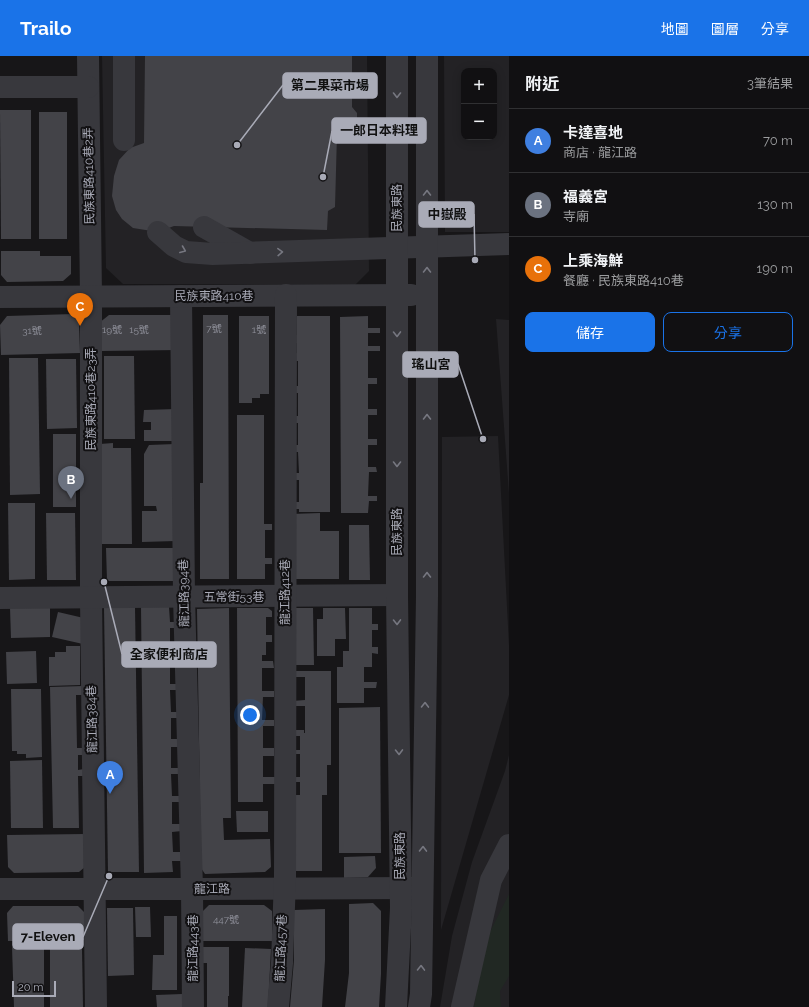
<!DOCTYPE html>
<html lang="zh-TW">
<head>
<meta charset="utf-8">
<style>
	:root { --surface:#111012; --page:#1a191b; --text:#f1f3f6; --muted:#9c9d9f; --line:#303032; --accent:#1a73e8 }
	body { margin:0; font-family:Raleway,"Noto Sans TC",sans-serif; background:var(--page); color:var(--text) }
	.controls { position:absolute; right:12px; top:12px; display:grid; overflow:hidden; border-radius:8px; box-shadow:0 2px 10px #0003 }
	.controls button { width:36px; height:36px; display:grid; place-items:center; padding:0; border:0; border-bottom:1px solid var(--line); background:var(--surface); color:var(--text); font:20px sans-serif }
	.scale { position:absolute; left:12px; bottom:10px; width:44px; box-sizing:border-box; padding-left:4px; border:2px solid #a9abb7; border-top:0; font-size:11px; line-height:14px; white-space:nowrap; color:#a9abb7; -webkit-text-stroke:3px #121113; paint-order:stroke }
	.you { position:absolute; left:250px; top:659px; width:14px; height:14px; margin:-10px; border:3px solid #fff; border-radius:50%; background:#1a73e8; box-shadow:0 0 0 6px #1a73e833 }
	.badge { display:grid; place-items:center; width:26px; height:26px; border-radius:50%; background:var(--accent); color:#fff; font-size:13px; font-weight:700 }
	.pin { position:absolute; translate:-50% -33px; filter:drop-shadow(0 1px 2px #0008) }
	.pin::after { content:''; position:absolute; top:21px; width:14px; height:12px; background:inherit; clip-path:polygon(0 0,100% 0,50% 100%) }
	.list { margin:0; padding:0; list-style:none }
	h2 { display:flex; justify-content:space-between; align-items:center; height:52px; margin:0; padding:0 16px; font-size:17px }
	h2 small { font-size:13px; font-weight:400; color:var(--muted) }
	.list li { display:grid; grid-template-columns:26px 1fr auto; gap:12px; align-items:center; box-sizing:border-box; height:64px; padding:0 16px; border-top:1px solid var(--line) }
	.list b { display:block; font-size:15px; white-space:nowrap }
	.list p { margin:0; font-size:13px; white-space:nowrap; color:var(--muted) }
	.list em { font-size:13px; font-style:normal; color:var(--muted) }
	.actions { display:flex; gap:8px; padding:12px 16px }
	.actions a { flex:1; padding:9px 0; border:1px solid var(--accent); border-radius:8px; text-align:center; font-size:14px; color:var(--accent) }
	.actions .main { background:var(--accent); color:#fff }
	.map { position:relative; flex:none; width:509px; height:951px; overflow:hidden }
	header { display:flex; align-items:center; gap:24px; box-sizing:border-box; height:56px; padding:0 20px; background:var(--accent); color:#fff }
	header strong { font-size:19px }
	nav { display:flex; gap:22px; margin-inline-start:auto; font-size:14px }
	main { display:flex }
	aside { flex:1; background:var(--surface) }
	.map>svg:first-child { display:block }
	.built { fill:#232225; fill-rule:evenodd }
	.green { fill:#212823 }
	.building { fill:#434348 }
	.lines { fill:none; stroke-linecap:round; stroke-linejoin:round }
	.minor { stroke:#38383d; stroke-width:22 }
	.oneway { stroke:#767780 }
	.labels { text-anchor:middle; stroke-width:4; stroke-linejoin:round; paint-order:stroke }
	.number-label { font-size:10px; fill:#90919b }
	.street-label { font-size:12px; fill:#a9abb7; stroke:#121113 }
	.leader { fill:none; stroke:#a9abb7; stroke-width:1.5 }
	.callout-dot { fill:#a9abb7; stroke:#121113; stroke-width:1.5 }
	.callout { fill:#a9abb7; stroke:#a9abb7; stroke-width:1.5 }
	.callout-label { font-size:13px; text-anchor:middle; font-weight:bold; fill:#111 }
</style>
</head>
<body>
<header>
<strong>Trailo</strong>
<nav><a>地圖</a><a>圖層</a><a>分享</a></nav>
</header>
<main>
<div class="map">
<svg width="509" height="951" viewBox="0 0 509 951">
	<rect width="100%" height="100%" fill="#171618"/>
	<g class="built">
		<polygon points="102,0 367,0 369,215 355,229 123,228 106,212"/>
		<path d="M444 0H509V176H445ZM464 15H494V81H464Z"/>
		<polygon points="496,263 509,264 509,438"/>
		<polygon points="498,380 509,589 509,639 441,874 442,381"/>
		<polygon points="509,699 509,951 440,951 452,880 472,806 505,715"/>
	</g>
	<polygon class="green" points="509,838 509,920 500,935 501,951 474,951 478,926 490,876"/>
	<g class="building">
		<polygon points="145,0 352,0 352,51 357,57 357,64 353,72 337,78 335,151 328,155 327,174 174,170 158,176 133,172 122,163 116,154 112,140 114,120 119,104 130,92 144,87"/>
		<polygon points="0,54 31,54 31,183 1,183"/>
		<rect x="39" y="56" width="28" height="127"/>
		<polygon points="1,195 40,195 40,200 71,200 71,218 63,225 7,226 1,219"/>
		<polygon points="74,258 79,268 80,297 1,299 0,269 7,260"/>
		<polygon points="109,259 171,259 180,294 100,295 99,267"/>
		<polygon points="203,259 228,259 229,523 200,523 200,427 203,427"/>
		<polygon points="239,260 269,260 269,338 260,338 260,342 252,342 252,347 239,347"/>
		<polygon points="297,260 330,260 330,456 299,456 299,453 288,453 288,446 299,446 299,424 289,424 289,417 299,417 298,396 288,396 288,389 298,389 298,367 288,367 288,360 298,360 298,337 288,337 288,330 298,330 298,305 289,305 289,298 297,297 297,287 288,287 288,280 297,279"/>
		<polygon points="368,260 368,272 380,272 380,277 368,277 368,290 380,290 380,295 368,295 368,322 377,322 377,328 368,328 368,353 377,353 377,359 368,359 368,383 377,383 377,389 368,389 368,411 376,411 377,416 369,416 368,440 377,440 377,445 369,445 368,457 341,457 340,261"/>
		<polygon points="104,300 134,300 135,383 104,383"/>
		<polygon points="9,302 38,302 40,438 10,439"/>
		<polygon points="46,303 76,303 77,372 47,373"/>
		<polygon points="176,353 176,385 144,385 144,374 151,374 151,366 143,366 144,354"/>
		<polygon points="237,359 264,359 264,468 272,468 272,474 265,474 265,502 272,502 272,508 265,508 265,523 237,523"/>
		<rect x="53" y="378" width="23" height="73"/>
		<polygon points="113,387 113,392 131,392 132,488 101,488 100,388"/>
		<polygon points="175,388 176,485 142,486 142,455 157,455 156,450 144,450 144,398 149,389"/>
		<polygon points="8,447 35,447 35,523 9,524"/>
		<polygon points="46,457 75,457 76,524 47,524"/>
		<polygon points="320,457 320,475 339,475 339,523 292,523 291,458"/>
		<polygon points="349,469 369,469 370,524 349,524"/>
		<polygon points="106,492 175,492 175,525 107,525"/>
		<polygon points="50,551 50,581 11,582 10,552"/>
		<polygon points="104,551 135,551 139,816 108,816"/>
		<polygon points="141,551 169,551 170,566 180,566 180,572 170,572 170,597 179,597 179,602 170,603 170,628 181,628 181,634 170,634 171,656 181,656 181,662 171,662 171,683 181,683 181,691 171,691 171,712 182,712 182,718 171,718 172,740 182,740 182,746 172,746 172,768 182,768 182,775 172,776 173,796 182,796 182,805 172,805 173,816 144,817"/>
		<polygon points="229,552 231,762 223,762 224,784 270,783 271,811 265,816 205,818 201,812 197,553"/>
		<polygon points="237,552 268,552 272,555 272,561 266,561 266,579 272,579 272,586 266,586 266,599 262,599 262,605 273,605 274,612 262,612 262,635 274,635 274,641 263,641 262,664 274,664 274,670 263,670 263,692 274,692 274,700 263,700 263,721 275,721 275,728 263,728 263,746 238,746"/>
		<polygon points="294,552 313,552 314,609 295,609"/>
		<polygon points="323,552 345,552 346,583 335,583 335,600 317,600 317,563 323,563"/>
		<polygon points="349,552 372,552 372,568 378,568 378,574 372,574 372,591 378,591 378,598 372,597 372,611 364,611 364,626 377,626 376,632 364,632 364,647 337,647 337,611 343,611 343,595 349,595"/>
		<polygon points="58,556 88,563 83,588 52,581"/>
		<polygon points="66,590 80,590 80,629 49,630 49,601 55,601 55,596 66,596"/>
		<polygon points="36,595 37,627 7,628 6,596"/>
		<polygon points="293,615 331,615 331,709 327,709 327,739 322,739 322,815 291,815 291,739 300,739 300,726 290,726 289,721 300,721 300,698 290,698 290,694 300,694 300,680 290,680 291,674 304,674 304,677 305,677 305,650 292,650 292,645 305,644 305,621 293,621"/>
		<polygon points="83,630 83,639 76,639 77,692 83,692 83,699 78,699 78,714 84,713 85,720 78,720 79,772 53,772 50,631"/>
		<polygon points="11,633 41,633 42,701 26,702 26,698 17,698 17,695 12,695"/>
		<polygon points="380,651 381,797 339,797 339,652"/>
		<polygon points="42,704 43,772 11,772 10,705"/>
		<polygon points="236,755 268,755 268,776 237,776"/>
		<polygon points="85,778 86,810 79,816 14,817 8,811 7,779"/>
		<polygon points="375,800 376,812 368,821 344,822 344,801"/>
		<polygon points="373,847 381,855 381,918 379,951 345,951 349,917 349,848"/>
		<polygon points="209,849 264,849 272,855 272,885 203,885 203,855"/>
		<polygon points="13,850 78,850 84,856 84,884 8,885 7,857"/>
		<polygon points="135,851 150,851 151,881 136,881"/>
		<polygon points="107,852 133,852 134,919 108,920"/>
		<polygon points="325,853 325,904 322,951 290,951 294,904 294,854"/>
		<polygon points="164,860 177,860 177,934 152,934 153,899 164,899"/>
		<polygon points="44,890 44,951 14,951 12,891"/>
		<polygon points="201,891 229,891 229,940 228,940 228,951 207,951 207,907 202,907"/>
		<polygon points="245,892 271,893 268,951 242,951"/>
		<polygon points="50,893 82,893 83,951 50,951"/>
		<polygon points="182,938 182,951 157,951 156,939"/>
	</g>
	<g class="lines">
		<g class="minor">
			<polyline points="88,0 91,240 91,542 96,951"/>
			<polyline points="124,0 124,84"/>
			<polyline points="0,31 88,31"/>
			<polyline points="204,171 250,197"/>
			<polyline points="158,176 174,190 186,196 213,198 509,188"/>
			<polyline points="181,240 184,541 192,833 193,951"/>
			<polyline points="0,241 411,239"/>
			<polyline points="0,542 397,539"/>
			<polyline points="0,833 203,833 416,832"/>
			<polyline points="278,951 282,907 285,822 286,239"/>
			<polyline points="396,951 401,852 397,539 397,0"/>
			<polyline points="419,951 421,938 427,540 427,0"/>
			<polyline points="462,951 491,824 509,789"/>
		</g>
	</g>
	<defs><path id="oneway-chevron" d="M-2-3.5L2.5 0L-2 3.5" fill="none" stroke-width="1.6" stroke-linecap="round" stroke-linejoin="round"/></defs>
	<g class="oneway">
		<use href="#oneway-chevron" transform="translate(397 39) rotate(90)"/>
		<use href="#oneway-chevron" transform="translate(427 137) rotate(-90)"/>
		<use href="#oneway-chevron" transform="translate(183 194) rotate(22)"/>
		<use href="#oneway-chevron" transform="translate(280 196) rotate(-2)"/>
		<use href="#oneway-chevron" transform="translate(427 214) rotate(-90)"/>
		<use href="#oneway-chevron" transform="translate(397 278) rotate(89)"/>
		<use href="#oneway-chevron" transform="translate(427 361) rotate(-90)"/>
		<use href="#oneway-chevron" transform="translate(397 408) rotate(90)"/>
		<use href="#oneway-chevron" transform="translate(427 519) rotate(-90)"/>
		<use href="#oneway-chevron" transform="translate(397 566) rotate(89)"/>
		<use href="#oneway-chevron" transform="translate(425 649) rotate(-89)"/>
		<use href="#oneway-chevron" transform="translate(399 696) rotate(89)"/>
		<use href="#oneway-chevron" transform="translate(423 793) rotate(-89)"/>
		<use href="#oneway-chevron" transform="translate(421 912) rotate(-89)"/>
	</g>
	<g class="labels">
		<g class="number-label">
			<text x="214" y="276">7號</text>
			<text x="112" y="277">19號</text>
			<text x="139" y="277">15號</text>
			<text x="259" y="277">1號</text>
			<text x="32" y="278">31號</text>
			<text x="226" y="867">447號</text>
		</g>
		<g class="street-label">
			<text transform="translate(89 120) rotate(-91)" y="4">民族東路410巷2弄</text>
			<text transform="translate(397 152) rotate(-90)" y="4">民族東路</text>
			<text x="214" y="244">民族東路410巷</text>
			<text transform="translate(91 343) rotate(-90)" y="4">民族東路410巷23弄</text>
			<text transform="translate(397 476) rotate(-90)" y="4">民族東路</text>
			<text transform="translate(285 536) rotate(-90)" y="4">龍江路412巷</text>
			<text transform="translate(184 537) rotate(-91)" y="4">龍江路394巷</text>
			<text x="234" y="545">五常街53巷</text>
			<text transform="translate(92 663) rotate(-91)" y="4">龍江路384巷</text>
			<text transform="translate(400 800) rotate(-90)" y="4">民族東路</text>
			<text transform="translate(212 833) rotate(-1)" y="4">龍江路</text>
			<text transform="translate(193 892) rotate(-90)" y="4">龍江路443巷</text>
			<text transform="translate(281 892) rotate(-88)" y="4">龍江路457巷</text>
		</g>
	</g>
	<path class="leader" d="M237 89L283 29M323 121L332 75M475 204L474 158M483 383L458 308M104 526L122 598M109 820L83 881"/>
	<g class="callout-dot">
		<circle cx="237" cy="89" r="4"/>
		<circle cx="323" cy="121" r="4"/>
		<circle cx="475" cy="204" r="4"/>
		<circle cx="483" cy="383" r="4"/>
		<circle cx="104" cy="526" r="4"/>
		<circle cx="109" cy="820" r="4"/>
	</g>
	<g class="callout">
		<rect x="283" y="17" width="94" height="25" rx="4"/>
		<rect x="332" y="62" width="94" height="25" rx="4"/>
		<rect x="419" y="146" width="55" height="25" rx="4"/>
		<rect x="403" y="296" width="55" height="25" rx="4"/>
		<rect x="122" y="586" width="94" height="25" rx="4"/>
		<rect x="13" y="868" width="70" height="25" rx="4"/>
	</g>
	<g class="callout-label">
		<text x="330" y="34">第二果菜市場</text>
		<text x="379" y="79">一郎日本料理</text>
		<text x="447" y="163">中嶽殿</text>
		<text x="431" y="313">瑤山宮</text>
		<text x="169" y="603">全家便利商店</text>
		<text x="48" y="885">7-Eleven</text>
	</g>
</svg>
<div class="controls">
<button>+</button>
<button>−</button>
</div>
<div class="scale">20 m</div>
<div class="you"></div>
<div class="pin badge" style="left:110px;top:738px;background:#3f7fe0">A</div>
<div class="pin badge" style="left:71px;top:443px;background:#6b7280">B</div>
<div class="pin badge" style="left:80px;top:270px;background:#e8710a">C</div>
</div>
<aside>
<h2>附近<small>3筆結果</small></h2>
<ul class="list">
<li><span class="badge" style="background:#3f7fe0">A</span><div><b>卡達喜地</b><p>商店 · 龍江路</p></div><em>70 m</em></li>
<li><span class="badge" style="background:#6b7280">B</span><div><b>福義宮</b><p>寺廟</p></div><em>130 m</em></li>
<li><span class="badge" style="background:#e8710a">C</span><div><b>上乘海鮮</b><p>餐廳 · 民族東路410巷</p></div><em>190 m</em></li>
</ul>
<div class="actions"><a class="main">儲存</a><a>分享</a></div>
</aside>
</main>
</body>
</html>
